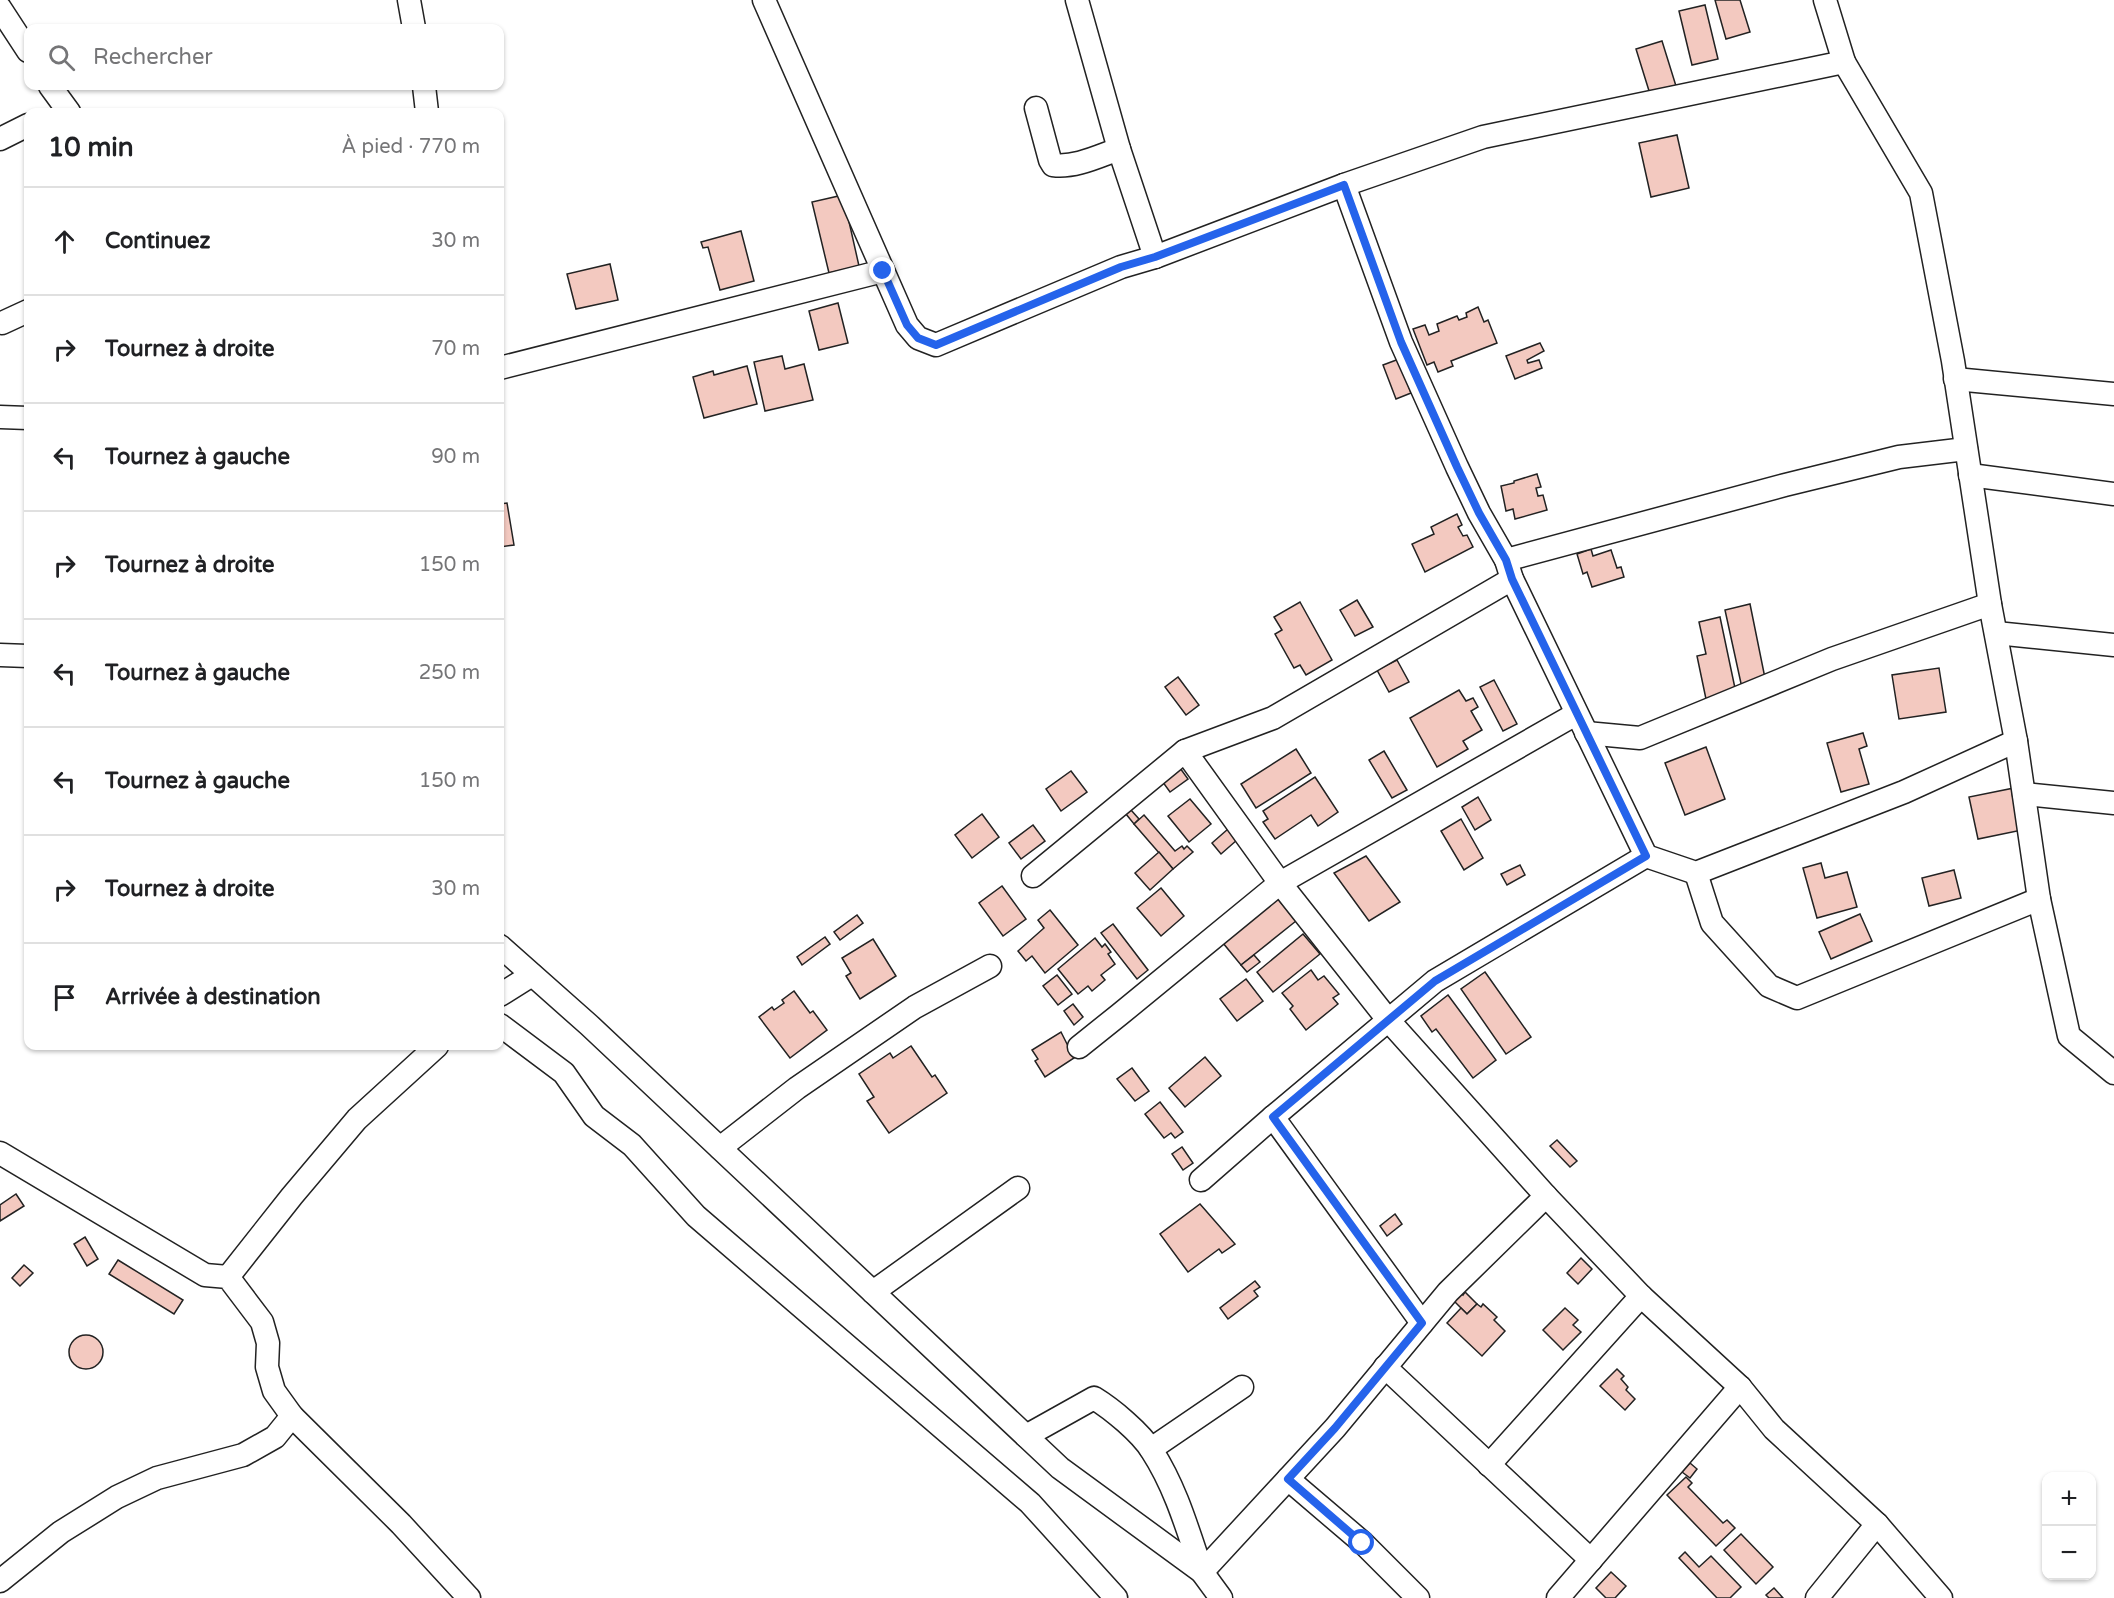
<!DOCTYPE html>
<html lang="fr">
<head>
<meta charset="utf-8">
<style>
	:root { --surface:#fff; --page:#f6f6f6; --text:#202124; --muted:#757577; --line:#e0e0e0 }
	body { margin:0; font-family:"Varela Round",sans-serif; background:var(--page); color:var(--text) }
	.controls { position:absolute; right:18px; bottom:18px; display:grid; overflow:hidden; border-radius:12px; box-shadow:0 2px 4px #0004 }
	.controls button { width:54px; height:54px; display:grid; place-items:center; padding:0; border:0; border-bottom:2px solid var(--line); background:var(--surface); color:var(--text); font:30px sans-serif }
	.stop { position:absolute; width:18px; height:18px; margin:-14px; border:4px solid #2563eb; border-radius:50%; background:#fff }
	.stop.end { background:#2563eb; border-color:#fff; box-shadow:0 2px 6px #0008 }
	.list { margin:0; padding:0; list-style:none }
	h2 { display:flex; justify-content:space-between; align-items:center; height:78px; margin:0; padding:0 24px; font-size:26px }
	h2 small { font-size:20px; font-weight:400; color:var(--muted) }
	.list li { display:grid; grid-template-columns:39px 1fr auto; gap:18px; align-items:center; box-sizing:border-box; height:108px; padding:0 24px; border-top:2px solid var(--line) }
	.list b { display:block; font-size:22px; white-space:nowrap }
	.list em { font-size:20px; font-style:normal; color:var(--muted) }
	.icon { flex:none; width:33px; height:33px; fill:none; stroke:currentColor; stroke-width:2; stroke-linecap:round; stroke-linejoin:round }
	.map { position:relative; flex:none; width:2114px; height:1598px; overflow:hidden }
	.search { position:absolute; background:var(--surface); box-shadow:0 2px 4px #0004; left:24px; top:24px; width:480px; height:66px; display:flex; align-items:center; gap:15px; box-sizing:border-box; padding:0 21px; border-radius:12px; color:var(--muted); font-size:22px }
	.panel { position:absolute; background:var(--surface); box-shadow:0 2px 4px #0004; left:24px; top:108px; width:480px; height:942px; border-radius:12px }
	.map>svg:first-child { display:block }
	.building { fill:#f3c9c0; stroke:#222; stroke-width:1.5 }
	.lines { fill:none; stroke-linecap:round; stroke-linejoin:round }
	.minor-casing { stroke:#222; stroke-width:25 }
	.minor { stroke:#fff; stroke-width:22 }
	.route { stroke:#2563eb; stroke-width:8 }
</style>
</head>
<body>
<div class="map">
<svg width="2114" height="1598" viewBox="0 0 2114 1598">
	<rect width="100%" height="100%" fill="#fff"/>
	<g class="building">
		<polygon points="1715,0 1740,0 1750,32 1726,39"/>
		<polygon points="1705,5 1718,59 1692,65 1679,11"/>
		<polygon points="1662,41 1676,86 1650,94 1636,49"/>
		<polygon points="1677,135 1689,188 1651,197 1639,143"/>
		<polygon points="843,195 859,266 829,273 812,202"/>
		<polygon points="741,231 754,281 720,290 708,247 703,248 701,242"/>
		<polygon points="610,264 618,300 576,309 567,274"/>
		<polygon points="838,303 848,343 819,350 809,311"/>
		<polygon points="1478,307 1484,322 1488,320 1497,343 1451,361 1453,366 1438,372 1434,362 1427,365 1413,329 1425,325 1429,335 1439,331 1437,324 1457,316 1459,320 1467,317 1466,313"/>
		<polygon points="1540,343 1544,351 1527,360 1528,363 1539,360 1542,368 1515,379 1506,356"/>
		<polygon points="782,356 785,369 804,364 813,400 765,411 754,362"/>
		<polygon points="1399,359 1411,393 1396,399 1383,365"/>
		<polygon points="747,366 757,404 704,418 693,377 713,371 714,375"/>
		<polygon points="1537,474 1541,487 1536,488 1538,496 1543,495 1547,510 1515,519 1513,509 1506,511 1501,486 1514,483 1514,481"/>
		<polygon points="507,503 514,545 500,547 500,504"/>
		<polygon points="1457,514 1462,525 1458,527 1463,536 1467,535 1473,547 1425,572 1412,544 1434,534 1431,527"/>
		<polygon points="1591,549 1593,556 1611,550 1617,568 1621,567 1624,577 1592,587 1587,572 1583,574 1577,554"/>
		<polygon points="1357,600 1373,627 1355,636 1340,610"/>
		<polygon points="1300,602 1332,660 1306,675 1300,665 1294,668 1275,634 1282,630 1274,617"/>
		<polygon points="1750,604 1766,683 1742,688 1725,610"/>
		<polygon points="1720,617 1736,693 1706,699 1697,656 1706,654 1699,622"/>
		<polygon points="1397,660 1409,682 1389,692 1377,670"/>
		<polygon points="1939,668 1946,712 1899,719 1892,675"/>
		<polygon points="1178,677 1199,705 1186,715 1165,687"/>
		<polygon points="1494,680 1517,724 1503,731 1480,687"/>
		<polygon points="1459,690 1466,701 1473,698 1478,707 1471,711 1482,730 1463,741 1468,749 1437,767 1410,718"/>
		<polygon points="1863,733 1867,746 1859,749 1869,784 1841,792 1827,743"/>
		<polygon points="1706,747 1725,799 1685,815 1665,763"/>
		<polygon points="1296,749 1311,773 1256,808 1241,784"/>
		<polygon points="1384,751 1407,790 1392,798 1369,760"/>
		<polygon points="1180,768 1188,779 1170,792 1162,781"/>
		<polygon points="1071,771 1087,792 1061,811 1046,789"/>
		<polygon points="1315,777 1338,812 1318,826 1311,815 1275,839 1263,822 1268,819 1263,811"/>
		<polygon points="2019,787 2027,829 1978,839 1969,797"/>
		<polygon points="1478,797 1491,820 1475,830 1462,807"/>
		<polygon points="1190,799 1211,824 1189,842 1168,816"/>
		<polygon points="1131,810 1139,819 1134,824 1126,814"/>
		<polygon points="982,814 999,837 972,858 955,835"/>
		<polygon points="1144,815 1175,851 1182,846 1184,849 1187,846 1193,852 1173,869 1134,824"/>
		<polygon points="1461,819 1483,858 1464,870 1441,831"/>
		<polygon points="1033,825 1045,841 1021,859 1009,843"/>
		<polygon points="1228,829 1237,840 1221,854 1212,843"/>
		<polygon points="1159,852 1173,869 1150,890 1135,873"/>
		<polygon points="1366,856 1400,902 1369,921 1334,873"/>
		<polygon points="1821,863 1825,878 1847,872 1857,907 1817,918 1803,868"/>
		<polygon points="1520,865 1525,875 1507,885 1501,874"/>
		<polygon points="1954,870 1961,898 1929,906 1922,878"/>
		<polygon points="1002,886 1026,919 1003,936 979,903"/>
		<polygon points="1161,888 1184,916 1161,936 1137,908"/>
		<polygon points="1278,899 1296,921 1241,965 1223,943"/>
		<polygon points="1050,910 1078,945 1045,973 1032,956 1026,961 1018,951 1044,928 1038,920"/>
		<polygon points="1860,914 1872,941 1831,959 1819,932"/>
		<polygon points="857,915 863,923 840,940 834,932"/>
		<polygon points="1113,924 1148,970 1137,979 1101,933"/>
		<polygon points="1303,934 1320,954 1273,992 1257,972"/>
		<polygon points="825,937 830,944 802,965 797,957"/>
		<polygon points="1095,938 1102,947 1105,944 1111,952 1108,954 1115,964 1101,975 1105,980 1092,991 1088,986 1078,994 1058,969"/>
		<polygon points="873,939 896,976 860,999 846,976 851,973 842,958"/>
		<polygon points="1254,955 1260,962 1247,972 1241,965"/>
		<polygon points="1311,970 1318,980 1324,976 1339,994 1333,998 1338,1004 1306,1030 1290,1009 1293,1006 1282,993"/>
		<polygon points="1485,972 1531,1037 1506,1054 1461,989"/>
		<polygon points="1057,975 1072,994 1058,1005 1043,986"/>
		<polygon points="1246,979 1263,1001 1237,1021 1220,999"/>
		<polygon points="794,991 810,1013 813,1011 827,1030 790,1058 759,1017 772,1007 774,1010 784,1003 782,1000"/>
		<polygon points="1448,995 1496,1060 1473,1078 1436,1029 1432,1032 1421,1016"/>
		<polygon points="1073,1004 1083,1017 1074,1025 1064,1011"/>
		<polygon points="1061,1032 1074,1058 1045,1077 1035,1061 1038,1059 1032,1050"/>
		<polygon points="911,1046 932,1077 935,1075 947,1093 889,1133 867,1101 874,1097 859,1074 890,1053 893,1058"/>
		<polygon points="1205,1057 1221,1076 1185,1107 1169,1088"/>
		<polygon points="1132,1068 1149,1091 1135,1101 1117,1079"/>
		<polygon points="1160,1102 1183,1132 1175,1138 1171,1133 1164,1138 1145,1114"/>
		<polygon points="1557,1140 1577,1161 1570,1167 1550,1146"/>
		<polygon points="1182,1147 1193,1163 1183,1170 1172,1154"/>
		<polygon points="16,1194 24,1206 0,1221 0,1205"/>
		<polygon points="1200,1204 1235,1244 1222,1253 1219,1249 1188,1272 1160,1234"/>
		<polygon points="1395,1214 1402,1224 1387,1236 1380,1226"/>
		<polygon points="85,1237 98,1259 87,1266 74,1244"/>
		<polygon points="1581,1258 1592,1269 1578,1284 1567,1273"/>
		<polygon points="118,1260 183,1300 174,1314 109,1274"/>
		<polygon points="24,1265 33,1273 20,1286 12,1278"/>
		<polygon points="1255,1281 1260,1287 1254,1291 1258,1296 1228,1319 1220,1308"/>
		<polygon points="1460,1292 1463,1295 1465,1292 1477,1304 1467,1314 1453,1300"/>
		<polygon points="1477,1304 1481,1307 1483,1304 1497,1317 1494,1320 1505,1331 1482,1356 1447,1323 1461,1308 1467,1314"/>
		<polygon points="1565,1308 1578,1320 1573,1325 1581,1332 1563,1350 1543,1330"/>
		<circle cx="86" cy="1352" r="17"/>
		<polygon points="1617,1369 1624,1376 1621,1379 1628,1387 1626,1390 1635,1399 1625,1410 1600,1386"/>
		<polygon points="1690,1463 1697,1469 1690,1478 1682,1472"/>
		<polygon points="1686,1477 1692,1483 1688,1487 1723,1523 1727,1520 1735,1528 1716,1546 1667,1495"/>
		<polygon points="1741,1534 1773,1567 1756,1584 1724,1550"/>
		<polygon points="1685,1552 1699,1567 1711,1556 1741,1587 1730,1598 1717,1598 1679,1558"/>
		<polygon points="1611,1572 1626,1586 1615,1598 1606,1598 1596,1588"/>
		<polygon points="1774,1588 1783,1598 1769,1598 1766,1595"/>
	</g>
	<g class="lines">
		<defs>
			<g id="minor">
				<polyline points="409,0 414,28"/>
				<polyline points="764,0 907,325 918,338 936,345 1121,267 1155,257 1344,185 1483,137 1844,62 1825,0"/>
				<polyline points="1077,0 1119,149 1155,257"/>
				<polyline points="0,8 28,51"/>
				<polyline points="1844,62 1921,193 1953,361 1990,604 2016,741 2039,899 2069,1036 2114,1073"/>
				<polyline points="50,86 69,112"/>
				<polyline points="424,86 427,112"/>
				<path d="M1036 108 1050 160 1053 165C1075 168 1099 156 1119 149"/>
				<polyline points="0,139 28,125"/>
				<polyline points="1344,185 1401,342 1457,467 1479,513 1506,560 1512,579 1646,856 1696,873 1904,792 2016,741"/>
				<polyline points="2,323 28,311"/>
				<polyline points="500,368 883,271"/>
				<polyline points="1955,379 2114,394"/>
				<polyline points="0,417 28,418"/>
				<polyline points="1970,475 2114,494"/>
				<polyline points="1506,560 1785,485 1899,457 1966,449"/>
				<polyline points="1996,633 2114,645"/>
				<polyline points="0,655 28,656"/>
				<polyline points="1586,733 1640,738 1832,659 1990,604"/>
				<polyline points="1185,751 1280,883 1389,1021 1546,1196 1641,1296 1740,1387 1774,1429 1877,1524 1941,1598"/>
				<polyline points="2024,794 2114,803"/>
				<polyline points="1696,873 1712,923 1769,986 1797,998 2039,899"/>
				<polyline points="1033,876 1185,751 1273,718 1512,579"/>
				<polyline points="500,946 589,1025 1060,1468 1202,1572 1221,1598"/>
				<polyline points="500,995 532,975"/>
				<polyline points="500,1025 564,1073 594,1116 632,1145 696,1216 1030,1503 1116,1598"/>
				<polyline points="1079,1047 1119,1015 1280,883 1576,714"/>
				<polyline points="1273,1117 1422,1323"/>
				<polyline points="720,1148 797,1088 915,1007 990,966"/>
				<polyline points="0,1153 205,1275 228,1277 262,1322 268,1343 267,1367 274,1391 292,1416 401,1524 469,1598"/>
				<polyline points="1201,1180 1273,1117 1435,981 1646,856"/>
				<polyline points="228,1277 292,1196 357,1119 437,1046"/>
				<polyline points="873,1292 1018,1188"/>
				<polyline points="1385,1367 1591,1560"/>
				<path d="M1026 1436 1094 1398C1112 1409 1141 1433 1152 1451 1176 1488 1188 1531 1202 1572L1335 1428 1448 1292 1546 1196"/>
				<polyline points="1151,1449 1242,1387"/>
				<polyline points="1489,1465 1641,1296"/>
				<polyline points="1288,1479 1363,1543 1418,1598"/>
				<polyline points="0,1581 61,1532 117,1497 157,1478 243,1455 275,1437 292,1416"/>
				<polyline points="1558,1598 1740,1387"/>
				<polyline points="1817,1598 1877,1524"/>
			</g>
		</defs>
		<use href="#minor" class="minor-casing"/>
		<use href="#minor" class="minor"/>
	</g>
	<g class="lines">
		<polyline class="route" points="883,271 907,325 918,338 936,345 1121,267 1155,257 1344,185 1401,342 1457,467 1479,513 1506,560 1512,579 1646,856 1435,981 1273,1117 1422,1323 1335,1428 1288,1479 1362,1543"/>
	</g>
</svg>
<div class="controls">
<button>+</button>
<button>−</button>
</div>
<div class="stop" style="left:1362px;top:1543px"></div>
<div class="stop end" style="left:883px;top:271px"></div>
<div class="search"><svg class="icon" aria-label="search" viewBox="0 0 24 24"><circle cx="10" cy="10" r="6"/><path d="M15 15l6 6"/></svg>Rechercher</div>
<section class="panel">
<h2>10 min<small>À pied · 770 m</small></h2>
<ul class="list">
<li><svg class="icon" aria-label="ahead" viewBox="0 0 24 24"><path d="M12 20V5M6 11l6-6 6 6"/></svg><div><b>Continuez</b></div><em>30 m</em></li>
<li><svg class="icon" aria-label="right" viewBox="0 0 24 24"><path d="M7 20v-9h11M14 6l5 5-5 5"/></svg><div><b>Tournez à droite</b></div><em>70 m</em></li>
<li><svg class="icon" aria-label="left" viewBox="0 0 24 24"><path d="M17 20v-9H6M10 6l-5 5 5 5"/></svg><div><b>Tournez à gauche</b></div><em>90 m</em></li>
<li><svg class="icon" aria-label="right" viewBox="0 0 24 24"><path d="M7 20v-9h11M14 6l5 5-5 5"/></svg><div><b>Tournez à droite</b></div><em>150 m</em></li>
<li><svg class="icon" aria-label="left" viewBox="0 0 24 24"><path d="M17 20v-9H6M10 6l-5 5 5 5"/></svg><div><b>Tournez à gauche</b></div><em>250 m</em></li>
<li><svg class="icon" aria-label="left" viewBox="0 0 24 24"><path d="M17 20v-9H6M10 6l-5 5 5 5"/></svg><div><b>Tournez à gauche</b></div><em>150 m</em></li>
<li><svg class="icon" aria-label="right" viewBox="0 0 24 24"><path d="M7 20v-9h11M14 6l5 5-5 5"/></svg><div><b>Tournez à droite</b></div><em>30 m</em></li>
<li><svg class="icon" aria-label="arrive" viewBox="0 0 24 24"><path d="M6 21V4h12l-3 4 3 4H6"/></svg><div><b>Arrivée à destination</b></div></li>
</ul>
</section>
</div>
</body>
</html>
